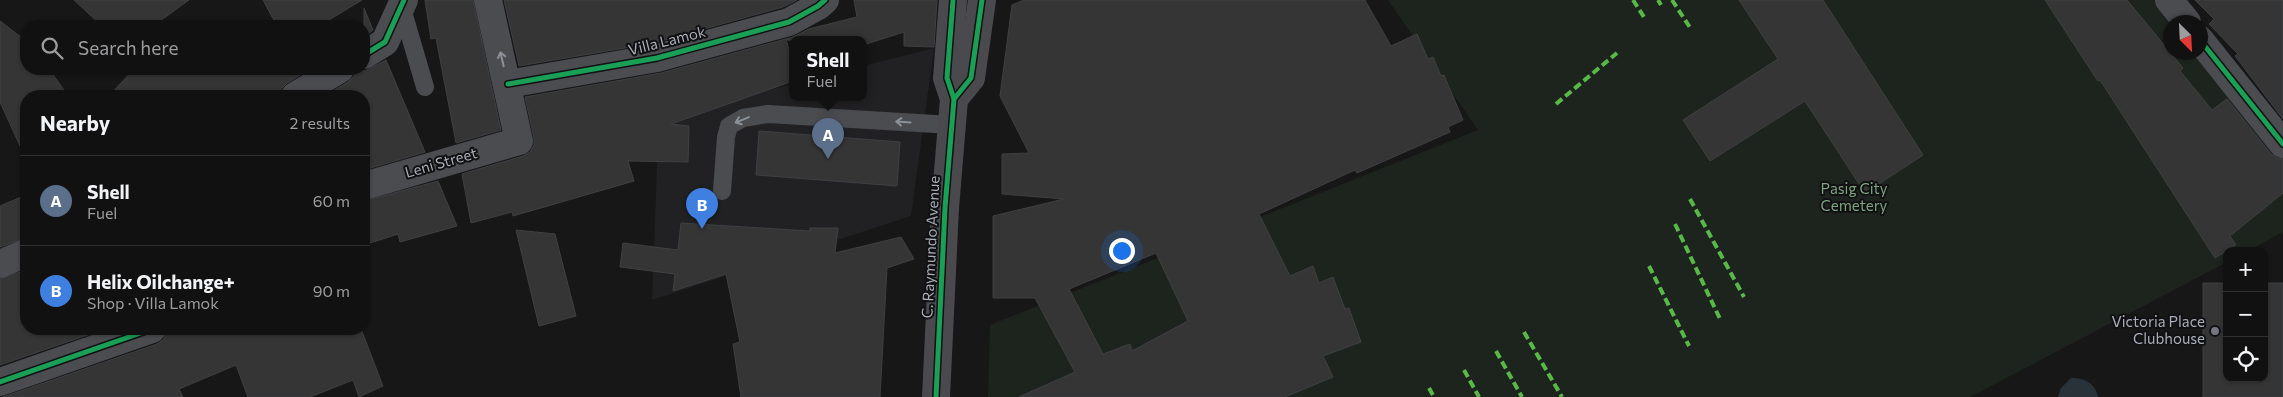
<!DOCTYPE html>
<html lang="en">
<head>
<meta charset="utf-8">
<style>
	:root { --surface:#111; --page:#1e1f1f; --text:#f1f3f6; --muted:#9c9d9f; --line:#303131; --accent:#db2777 }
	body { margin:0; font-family:Commissioner,sans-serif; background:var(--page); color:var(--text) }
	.controls { position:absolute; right:15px; bottom:15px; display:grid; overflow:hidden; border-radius:10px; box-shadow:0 1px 4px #0004 }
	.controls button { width:45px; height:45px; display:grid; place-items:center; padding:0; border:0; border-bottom:1px solid var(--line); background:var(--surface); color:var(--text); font:25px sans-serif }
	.compass { position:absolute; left:2163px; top:15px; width:45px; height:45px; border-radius:50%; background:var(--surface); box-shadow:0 1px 4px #0004; rotate:156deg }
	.you { position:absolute; left:1121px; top:250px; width:18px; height:18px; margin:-12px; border:4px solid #fff; border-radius:50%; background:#1a73e8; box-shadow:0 0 0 8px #1a73e833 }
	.badge { display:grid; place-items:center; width:32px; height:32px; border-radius:50%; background:var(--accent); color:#fff; font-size:16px; font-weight:700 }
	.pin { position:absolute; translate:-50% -41px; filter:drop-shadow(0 1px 2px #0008) }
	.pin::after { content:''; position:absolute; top:26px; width:18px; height:15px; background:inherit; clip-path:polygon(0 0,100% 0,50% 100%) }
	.popup { position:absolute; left:789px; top:36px; width:78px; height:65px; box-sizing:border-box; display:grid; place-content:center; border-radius:10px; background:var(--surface); filter:drop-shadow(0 1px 4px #0005); font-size:16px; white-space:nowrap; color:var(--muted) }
	.popup b { font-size:19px; color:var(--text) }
	.popup::after { content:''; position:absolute; left:50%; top:100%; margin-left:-10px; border:10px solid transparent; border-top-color:var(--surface) }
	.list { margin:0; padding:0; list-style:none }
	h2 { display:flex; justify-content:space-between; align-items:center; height:65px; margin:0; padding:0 20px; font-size:21px }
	h2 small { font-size:16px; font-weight:400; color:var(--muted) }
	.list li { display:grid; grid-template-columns:32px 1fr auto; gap:15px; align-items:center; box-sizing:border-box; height:90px; padding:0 20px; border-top:1px solid var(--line) }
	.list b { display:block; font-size:19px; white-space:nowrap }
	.list p { margin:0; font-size:16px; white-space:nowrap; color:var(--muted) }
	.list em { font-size:16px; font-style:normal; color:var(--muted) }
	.icon { flex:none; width:28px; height:28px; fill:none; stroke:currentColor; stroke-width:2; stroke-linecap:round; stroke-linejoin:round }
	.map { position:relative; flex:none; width:2283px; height:397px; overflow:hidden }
	.search { position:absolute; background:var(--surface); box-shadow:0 1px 4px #0004; left:20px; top:20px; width:350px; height:55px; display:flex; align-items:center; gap:12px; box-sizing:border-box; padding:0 18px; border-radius:20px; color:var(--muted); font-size:19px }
	.panel { position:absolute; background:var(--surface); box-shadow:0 1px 4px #0004; left:20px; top:90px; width:350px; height:245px; border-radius:20px }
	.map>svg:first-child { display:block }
	.built { fill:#212123 }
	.green { fill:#1d241e }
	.water { fill:#2a3239 }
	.building { fill:#353536; stroke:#3f4043; fill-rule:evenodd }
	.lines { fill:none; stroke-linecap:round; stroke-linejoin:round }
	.service { stroke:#4b4c50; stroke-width:18 }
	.minor { stroke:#4b4c50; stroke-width:28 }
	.secondary { stroke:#4a4a4e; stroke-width:28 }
	.quiet { stroke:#58b947; stroke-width:4; stroke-dasharray:8 4; stroke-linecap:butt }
	.cycleway-casing { stroke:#111113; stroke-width:8 }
	.cycleway { stroke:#1a9f57; stroke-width:5 }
	.oneway { stroke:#8c9099 }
	.poi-dot { fill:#757880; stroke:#111113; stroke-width:2 }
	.labels { text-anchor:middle; stroke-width:4; stroke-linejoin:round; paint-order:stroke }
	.street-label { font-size:15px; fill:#a8adb8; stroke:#111113 }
	.park-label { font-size:15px; fill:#7fa381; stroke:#111113 }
	.poi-label { font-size:15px; fill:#a8adb8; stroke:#111113; text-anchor:end }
</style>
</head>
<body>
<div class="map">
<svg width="2283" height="397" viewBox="0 0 2283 397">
	<rect width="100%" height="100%" fill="#171717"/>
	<polygon class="built" points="934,48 911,216 652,300 659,117 793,84 793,98 863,98 863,66"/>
	<polygon class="green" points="1388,0 2158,0 2170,22 2170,52 2200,53 2283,156 2283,232 2248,251 2227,251 2227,262 1970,397 988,397 990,325 1478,130"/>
	<path class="water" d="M2071 378C2085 378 2095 383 2098 397H2058L2061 388Z"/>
	<g class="building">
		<polygon points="74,0 189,0 153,26 102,26"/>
		<polygon points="263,0 362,0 319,26 277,26"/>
		<polygon points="425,0 473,0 501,130 456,143 436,38 431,39"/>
		<polygon points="504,0 797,0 783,7 654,43 519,66"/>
		<polygon points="854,0 937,0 934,47 904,46 904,32 863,45 863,40 786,40 793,62 793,81 671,124 689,126 688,162 628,161 634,181 513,216 512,212 471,223 462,174 523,156 530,152 534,145 534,138 525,97 661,73 793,37 809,29 857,17"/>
		<path d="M1024 0H1365L1391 46 1417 34 1428 59 1433 57 1441 76 1444 75 1463 120 1448 127 1450 132 1357 173 1355 170 1259 214 1290 276 1313 266 1319 283 1333 277 1345 309 1349 308 1361 342 1323 356 1333 377 1285 397H1019L1075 372 1035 298H993V216L1064 199 1002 194V154L1029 153 1000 96 1012 5ZM1156 253 1188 321 1132 351 1130 344 1103 354 1069 289Z"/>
		<polygon points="1739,0 1823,0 1923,155 1865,193 1805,101 1710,161 1683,120 1778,59"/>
		<polygon points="2045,0 2127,0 2183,68 2180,71 2212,110 2227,99 2271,154 2277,158 2283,159 2283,193 2230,236 2236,245 2215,258 2100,80 2098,81"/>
		<polygon points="2195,0 2283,0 2283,119 2235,56 2238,54 2209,24 2214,19"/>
		<polygon points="364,8 373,30 364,37"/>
		<polygon points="0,21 26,41 26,69 49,69 68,96 26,96 26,159 0,102"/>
		<polygon points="386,60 425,152 364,170 364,96 325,96 348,82 354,76 356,69 365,71"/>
		<polygon points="134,69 310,69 287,83 281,89 279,96 109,96"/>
		<polygon points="759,131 900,142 897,186 756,175"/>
		<polygon points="438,181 457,226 400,242 398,234 364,245 364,201"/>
		<polygon points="26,195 26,238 0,247 0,206"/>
		<polygon points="681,223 810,231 810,228 838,228 835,253 901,237 914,259 887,268 880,397 741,397 733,344 740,342 726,274 673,291 675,274 620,267 623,243 678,250"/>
		<polygon points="516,230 555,234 576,316 539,326"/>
		<polygon points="26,270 26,329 105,329 0,365 0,279"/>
		<polygon points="2203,283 2227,283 2227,378 2264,378 2264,283 2283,283 2283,397 2203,397"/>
		<polygon points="167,329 361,329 383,386 359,397 353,380 310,397 248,397 236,365 179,389 183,397 3,397 157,344 164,339"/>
	</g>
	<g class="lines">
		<g class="service">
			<polyline points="401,5 425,87"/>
			<polyline points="722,191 726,137 729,126 743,118 768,114 952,125"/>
		</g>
		<g class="minor">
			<polyline points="2169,0 2187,22"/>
			<polyline points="2200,40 2283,144"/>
			<polyline points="364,55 385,42 404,0"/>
			<polyline points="508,84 657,58 789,22 818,6 825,0"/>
			<polyline points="295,96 340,69"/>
			<polyline points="364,186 519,141 488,0"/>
			<polyline points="0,264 26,253"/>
			<polyline points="0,382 152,329"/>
		</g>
		<g class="secondary">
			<polyline points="954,99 971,78 982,0"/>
			<polyline points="936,397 945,208 954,99 947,78 953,0"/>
		</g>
		<g class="quiet">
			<polyline points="1633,0 1644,17"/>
			<polyline points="1658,0 1661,5"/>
			<polyline points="1672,0 1691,29"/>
			<polyline points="1556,104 1617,53"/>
			<polyline points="1690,199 1744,297"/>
			<polyline points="1675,224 1721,321"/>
			<polyline points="1649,266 1689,346"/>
			<polyline points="1524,332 1562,397"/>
			<polyline points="1496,351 1522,397"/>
			<polyline points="1464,370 1479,397"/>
			<polyline points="1429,388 1434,397"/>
		</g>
		<defs>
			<g id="cycleway">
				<polyline points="2200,40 2283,144"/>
				<polyline points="364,55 385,42 404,0"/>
				<polyline points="508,84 657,58 789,22 818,6 825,0"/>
				<polyline points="954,99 971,78 982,0"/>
				<polyline points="0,382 152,329"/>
				<polyline points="936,397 945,208 954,99 947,78 953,0"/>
			</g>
		</defs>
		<use href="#cycleway" class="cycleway-casing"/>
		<use href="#cycleway" class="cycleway"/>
	</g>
	<defs><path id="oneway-shaft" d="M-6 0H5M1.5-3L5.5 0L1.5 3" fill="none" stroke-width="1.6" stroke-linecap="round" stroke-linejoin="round" transform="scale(1.25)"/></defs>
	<g class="oneway">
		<use href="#oneway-shaft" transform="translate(502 59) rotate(-103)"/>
		<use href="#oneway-shaft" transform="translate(742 120) rotate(158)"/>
		<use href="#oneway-shaft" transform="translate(903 122) rotate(-176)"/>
	</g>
	<circle class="poi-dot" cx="2215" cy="331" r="5"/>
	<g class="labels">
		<g class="street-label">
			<text transform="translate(667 41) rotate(-14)" y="5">Villa Lamok</text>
			<text transform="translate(441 163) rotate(-16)" y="5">Leni Street</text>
			<text transform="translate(931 247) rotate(-87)" y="5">C. Raymundo Avenue</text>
		</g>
		<g class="park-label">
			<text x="1854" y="194">Pasig City<tspan x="1854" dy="17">Cemetery</tspan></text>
		</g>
		<g class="poi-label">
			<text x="2205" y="327">Victoria Place<tspan x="2205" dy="17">Clubhouse</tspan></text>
		</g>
	</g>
</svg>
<div class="controls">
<button>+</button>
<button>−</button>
<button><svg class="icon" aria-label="locate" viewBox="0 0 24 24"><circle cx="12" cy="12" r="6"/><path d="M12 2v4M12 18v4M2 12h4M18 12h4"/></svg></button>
</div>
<svg class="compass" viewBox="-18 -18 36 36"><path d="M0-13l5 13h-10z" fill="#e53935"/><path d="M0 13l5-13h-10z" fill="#9c9d9f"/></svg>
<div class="you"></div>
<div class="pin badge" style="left:828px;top:159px;background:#5c6f8a">A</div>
<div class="popup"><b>Shell</b>Fuel</div>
<div class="pin badge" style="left:702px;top:229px;background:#3f7fe0">B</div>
<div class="search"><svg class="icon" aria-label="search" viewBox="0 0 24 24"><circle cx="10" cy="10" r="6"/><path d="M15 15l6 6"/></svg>Search here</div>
<section class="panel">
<h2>Nearby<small>2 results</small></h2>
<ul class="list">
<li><span class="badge" style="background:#5c6f8a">A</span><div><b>Shell</b><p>Fuel</p></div><em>60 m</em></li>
<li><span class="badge" style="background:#3f7fe0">B</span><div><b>Helix Oilchange+</b><p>Shop · Villa Lamok</p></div><em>90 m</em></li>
</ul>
</section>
</div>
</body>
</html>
